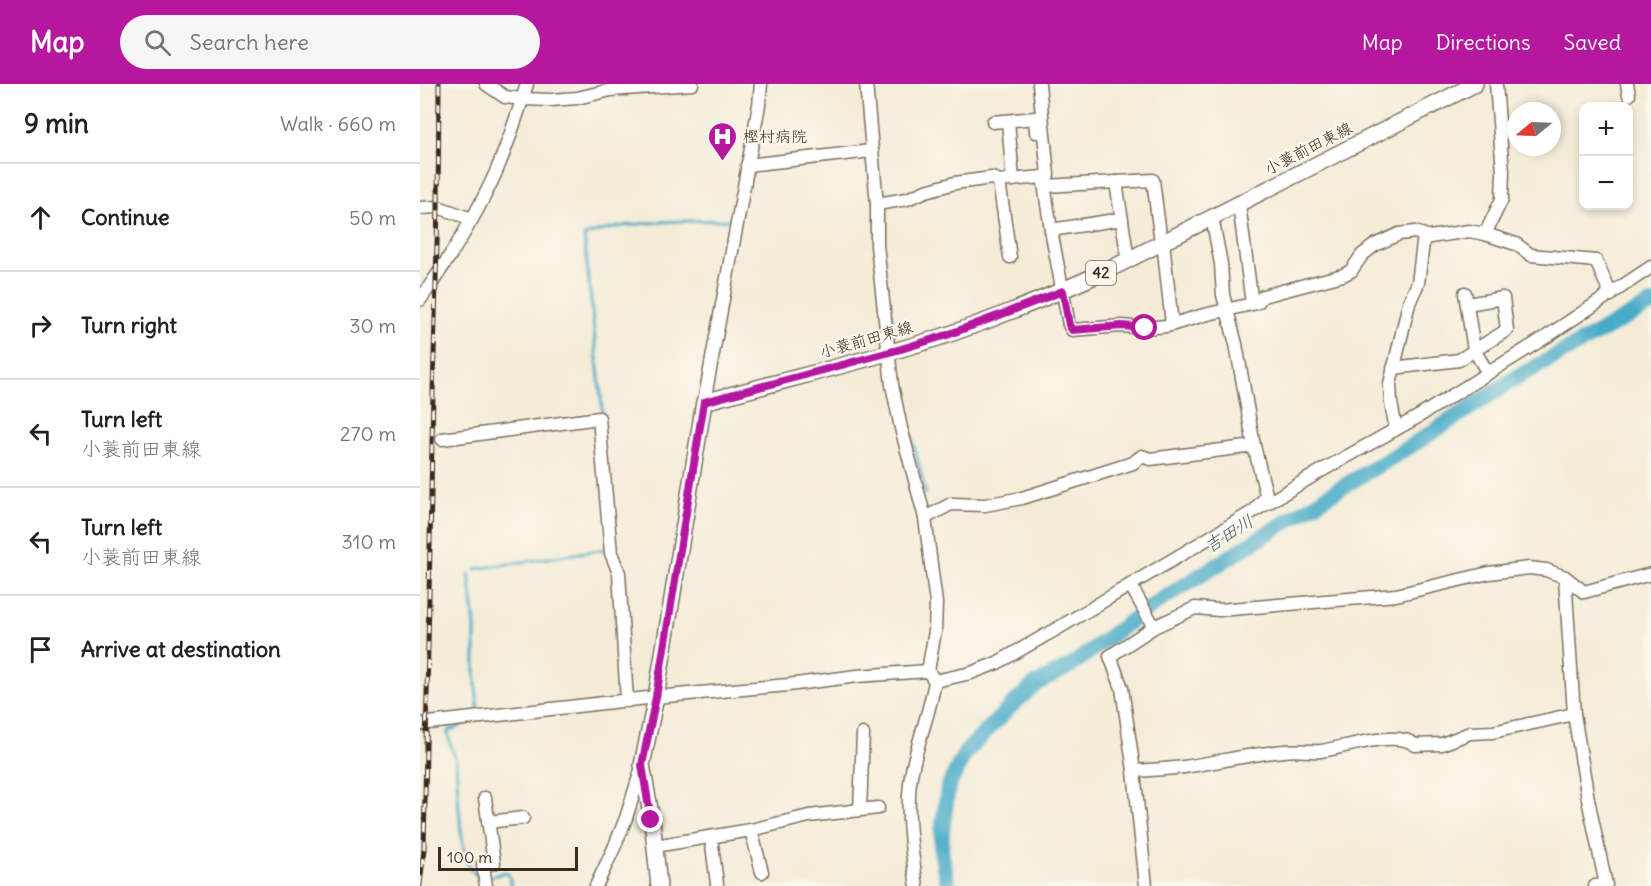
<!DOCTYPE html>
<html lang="en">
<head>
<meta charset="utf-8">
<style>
	:root { --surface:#fff; --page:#f6f6f6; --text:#202124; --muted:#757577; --line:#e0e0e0; --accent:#b5179e }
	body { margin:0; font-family:Delius,"Klee One",sans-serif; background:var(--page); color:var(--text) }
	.controls { position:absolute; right:18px; top:18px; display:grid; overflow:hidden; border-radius:12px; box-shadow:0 3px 9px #0003 }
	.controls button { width:54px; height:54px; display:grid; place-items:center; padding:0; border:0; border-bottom:2px solid var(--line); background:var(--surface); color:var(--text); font:30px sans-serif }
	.compass { position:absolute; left:1087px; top:18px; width:54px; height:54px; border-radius:50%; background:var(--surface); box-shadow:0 3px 9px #0003; rotate:251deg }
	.scale { position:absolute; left:18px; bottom:15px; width:140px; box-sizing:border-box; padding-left:6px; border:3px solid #3b2a1e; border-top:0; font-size:16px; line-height:21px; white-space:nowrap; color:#3b2a1e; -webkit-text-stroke:4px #fbf7ec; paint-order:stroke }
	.stop { position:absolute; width:18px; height:18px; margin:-14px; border:4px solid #b5179e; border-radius:50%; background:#fff }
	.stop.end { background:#b5179e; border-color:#fff; box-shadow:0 2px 6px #0008 }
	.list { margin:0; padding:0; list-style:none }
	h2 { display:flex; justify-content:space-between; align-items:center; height:78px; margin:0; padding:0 24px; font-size:26px }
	h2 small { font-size:20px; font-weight:400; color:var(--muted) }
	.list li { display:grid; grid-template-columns:39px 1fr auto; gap:18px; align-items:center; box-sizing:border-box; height:108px; padding:0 24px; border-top:2px solid var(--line) }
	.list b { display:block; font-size:22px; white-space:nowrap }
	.list p { margin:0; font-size:20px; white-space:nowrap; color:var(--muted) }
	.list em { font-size:20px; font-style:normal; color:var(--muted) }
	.icon { flex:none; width:33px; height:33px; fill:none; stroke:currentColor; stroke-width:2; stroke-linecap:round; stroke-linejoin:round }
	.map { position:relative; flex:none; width:1231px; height:802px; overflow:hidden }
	header { display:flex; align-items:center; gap:36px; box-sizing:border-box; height:84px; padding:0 30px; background:var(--accent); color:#fff }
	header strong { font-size:28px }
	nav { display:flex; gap:33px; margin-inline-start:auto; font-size:21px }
	.search { width:420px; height:54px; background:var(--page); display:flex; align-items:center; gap:15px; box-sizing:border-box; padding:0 21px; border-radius:33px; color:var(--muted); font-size:22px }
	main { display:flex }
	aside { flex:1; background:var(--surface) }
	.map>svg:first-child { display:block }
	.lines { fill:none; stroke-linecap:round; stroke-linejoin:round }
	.stream { stroke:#47abc7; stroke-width:3 }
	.river { stroke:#47abc7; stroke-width:16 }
	.minor-casing { stroke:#7c6e5f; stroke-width:15 }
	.major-casing { stroke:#7c6e5f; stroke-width:18 }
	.minor { stroke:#fff; stroke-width:12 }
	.major { stroke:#fff; stroke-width:15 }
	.rail-casing { stroke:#3b2a1e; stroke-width:5 }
	.rail { stroke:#fbf7ec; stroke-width:3; stroke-dasharray:9; stroke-linecap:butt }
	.route { stroke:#b5179e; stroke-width:8 }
	.labels { text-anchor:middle; stroke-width:4.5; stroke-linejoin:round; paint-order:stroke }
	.shield { fill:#fbf7ec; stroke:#75685c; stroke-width:1.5 }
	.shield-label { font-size:15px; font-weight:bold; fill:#3b2a1e }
	.poi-label { font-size:16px; fill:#3b2a1e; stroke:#fbf7ec; text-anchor:start }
	.street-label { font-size:16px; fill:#3b2a1e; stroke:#fbf7ec }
	.water-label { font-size:18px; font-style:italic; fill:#405e62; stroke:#fbf7ec }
</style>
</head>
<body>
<header>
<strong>Map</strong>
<div class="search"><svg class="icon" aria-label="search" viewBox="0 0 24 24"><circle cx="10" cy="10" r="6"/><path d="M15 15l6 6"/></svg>Search here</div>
<nav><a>Map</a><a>Directions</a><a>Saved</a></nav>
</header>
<main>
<aside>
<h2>9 min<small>Walk · 660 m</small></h2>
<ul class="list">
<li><svg class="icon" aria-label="ahead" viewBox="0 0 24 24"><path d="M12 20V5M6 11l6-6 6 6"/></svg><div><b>Continue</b></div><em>50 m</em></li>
<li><svg class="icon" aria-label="right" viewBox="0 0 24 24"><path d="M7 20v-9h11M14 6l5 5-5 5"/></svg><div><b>Turn right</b></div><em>30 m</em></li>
<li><svg class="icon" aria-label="left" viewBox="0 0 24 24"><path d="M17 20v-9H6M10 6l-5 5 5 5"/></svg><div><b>Turn left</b><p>小蓑前田東線</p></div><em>270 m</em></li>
<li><svg class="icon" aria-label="left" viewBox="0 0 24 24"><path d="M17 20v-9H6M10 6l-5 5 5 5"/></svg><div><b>Turn left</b><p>小蓑前田東線</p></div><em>310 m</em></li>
<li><svg class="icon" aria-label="arrive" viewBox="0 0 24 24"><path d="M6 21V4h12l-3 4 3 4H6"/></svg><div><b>Arrive at destination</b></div></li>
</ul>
</aside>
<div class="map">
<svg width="1231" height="802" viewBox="0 0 1231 802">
	<rect width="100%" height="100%" fill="#fbf7ec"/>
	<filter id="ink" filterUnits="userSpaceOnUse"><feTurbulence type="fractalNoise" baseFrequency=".0167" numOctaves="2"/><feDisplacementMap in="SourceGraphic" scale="12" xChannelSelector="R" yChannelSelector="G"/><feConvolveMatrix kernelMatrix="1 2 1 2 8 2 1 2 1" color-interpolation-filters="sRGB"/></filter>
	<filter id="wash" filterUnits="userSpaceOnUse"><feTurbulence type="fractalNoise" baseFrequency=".008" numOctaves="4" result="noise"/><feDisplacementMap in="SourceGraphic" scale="24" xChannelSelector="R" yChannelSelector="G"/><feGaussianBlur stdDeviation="1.35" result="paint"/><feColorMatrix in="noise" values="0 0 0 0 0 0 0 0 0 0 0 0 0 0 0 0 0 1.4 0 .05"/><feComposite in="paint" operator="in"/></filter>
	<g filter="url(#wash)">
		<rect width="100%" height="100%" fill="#f4ecd7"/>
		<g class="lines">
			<g class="stream">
				<polyline points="469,214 475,262"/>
				<polyline points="476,272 481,309 506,410"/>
				<path d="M183 332 164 152C210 136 262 137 310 136"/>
				<polyline points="56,485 186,465"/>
				<polyline points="49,490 55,542 55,585 58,629"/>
				<path d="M42 641 28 647C28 659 35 668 36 679 38 700 39 774 52 787 54 789 57 790 60 792"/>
				<polyline points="72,792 85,788 89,791 91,802"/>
			</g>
			<polyline class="river" points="528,802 521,767 522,748 528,703 545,669 590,623 614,601 652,581 695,548 741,516 909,411 999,357 1094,295 1231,220"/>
		</g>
	</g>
	<g filter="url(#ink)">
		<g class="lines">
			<defs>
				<g id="minor">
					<polyline points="66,0 85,13 102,15 131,16 157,14 191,6 272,0"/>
					<polyline points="446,0 457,120 457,161 472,301 481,344 505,434 516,519 515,547 508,587"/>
					<polyline points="619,0 628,91 623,93 631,146 649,241 652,246 702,242 725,244 747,242 784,231 832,220 838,218 843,212 923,191 931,187 942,171 955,161 979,150 995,148 1010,153 1049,147 1065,150 1096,160 1111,171 1176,177 1191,211"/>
					<polyline points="1207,0 1209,11"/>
					<polyline points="588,37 593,96"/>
					<polyline points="573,38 615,34 616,48"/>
					<polyline points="327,81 451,67"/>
					<polyline points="696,98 708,176"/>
					<polyline points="625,102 733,96 741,159"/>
					<polyline points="457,120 487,115 506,107 535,99 572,94 579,97"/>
					<polyline points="819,120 832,220"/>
					<polyline points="0,124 18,123 52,135"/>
					<polyline points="792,133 801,180 803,211 816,260 834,362 846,410 845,414 837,423"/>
					<polyline points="631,146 702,135"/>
					<polyline points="1065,150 1082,115 1083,88 1076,0"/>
					<polyline points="743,158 752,240"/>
					<polyline points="590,173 579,97 623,93"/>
					<polyline points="1045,209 1054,266 1068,289"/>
					<path d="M0 216C29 175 56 133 76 88 88 60 98 29 107 0"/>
					<polyline points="973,284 1039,276 1087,246 1083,214 1047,220"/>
					<polyline points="284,318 339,21 341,0"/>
					<polyline points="976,345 971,319 970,300 989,219 998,199 1004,151"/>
					<polyline points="22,355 179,334 191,469 199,489 207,617"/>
					<polyline points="505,434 531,420 565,421 602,414 713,379 722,372 730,375 834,362"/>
					<polyline points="1145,493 1154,630 1168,715 1186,801 1175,802"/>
					<polyline points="711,502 734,543"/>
					<polyline points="0,640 236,613 368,601 437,592 508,587 515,597 551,589 577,579 640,543 901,387 996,334 1126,253 1231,183"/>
					<path d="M714 687C731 686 748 685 764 683 798 678 831 670 864 667 877 665 889 668 901 667 923 664 978 645 995 661L1022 660 1050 649 1073 648 1154 630"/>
					<polyline points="65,714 74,779 63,781 66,802"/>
					<polyline points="440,726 443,650"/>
					<polyline points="68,738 103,734"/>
					<polyline points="331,746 342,788"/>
					<polyline points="291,753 297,800"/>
					<polyline points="235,762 331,746 389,732 458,724"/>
					<polyline points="176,802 194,764 206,734 222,683"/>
					<path d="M497 802C491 765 484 719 493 682 499 654 510 627 515 597"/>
					<polyline points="726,802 714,687 702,604 690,572 734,543 775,524 799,526 976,511 1069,489 1109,484 1126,486 1145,493 1164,508 1231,490"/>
				</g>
				<path id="major" d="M239 802 232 736 222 681 236 613 284 318C364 296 447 277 527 251 585 231 641 208 696 182L1055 0"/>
			</defs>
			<use href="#minor" class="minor-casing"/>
			<use href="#major" class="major-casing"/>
			<use href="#minor" class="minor"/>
			<use href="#major" class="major"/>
			<defs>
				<polyline id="rail" points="0,801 4,765 13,308 18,123 19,0"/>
			</defs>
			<use href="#rail" class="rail-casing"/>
			<use href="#rail" class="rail"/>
		</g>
	</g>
	<g class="lines" filter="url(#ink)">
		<polyline class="route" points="231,736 222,681 236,613 284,318 481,265 527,251 643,207 649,241 652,246 702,242 725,244"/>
	</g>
	<defs>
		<symbol id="hospital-pin" viewBox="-11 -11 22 30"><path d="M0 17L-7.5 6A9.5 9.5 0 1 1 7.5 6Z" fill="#b5179e" stroke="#fbf7ec"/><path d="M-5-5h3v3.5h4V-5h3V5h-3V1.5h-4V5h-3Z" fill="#fff"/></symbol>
	</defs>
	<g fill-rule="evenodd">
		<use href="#hospital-pin" x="286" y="36" width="33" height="45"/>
	</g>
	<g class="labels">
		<rect class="shield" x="666" y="177" width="30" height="24" rx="4.5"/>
		<g class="shield-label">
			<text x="681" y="194">42</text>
		</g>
		<g class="poi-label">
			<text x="323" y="58">樫村病院</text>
		</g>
		<g class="street-label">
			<text transform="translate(888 64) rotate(-27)" y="6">小蓑前田東線</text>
			<text transform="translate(446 255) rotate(-16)" y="6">小蓑前田東線</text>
		</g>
		<g class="water-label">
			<text transform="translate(809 450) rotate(-32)" y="6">吉田川</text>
		</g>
	</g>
</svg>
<div class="controls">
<button>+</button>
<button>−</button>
</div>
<svg class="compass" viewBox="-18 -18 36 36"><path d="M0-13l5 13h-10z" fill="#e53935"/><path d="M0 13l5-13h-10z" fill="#757577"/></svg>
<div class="scale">100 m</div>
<div class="stop" style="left:725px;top:244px"></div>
<div class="stop end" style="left:231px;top:736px"></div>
</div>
</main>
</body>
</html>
